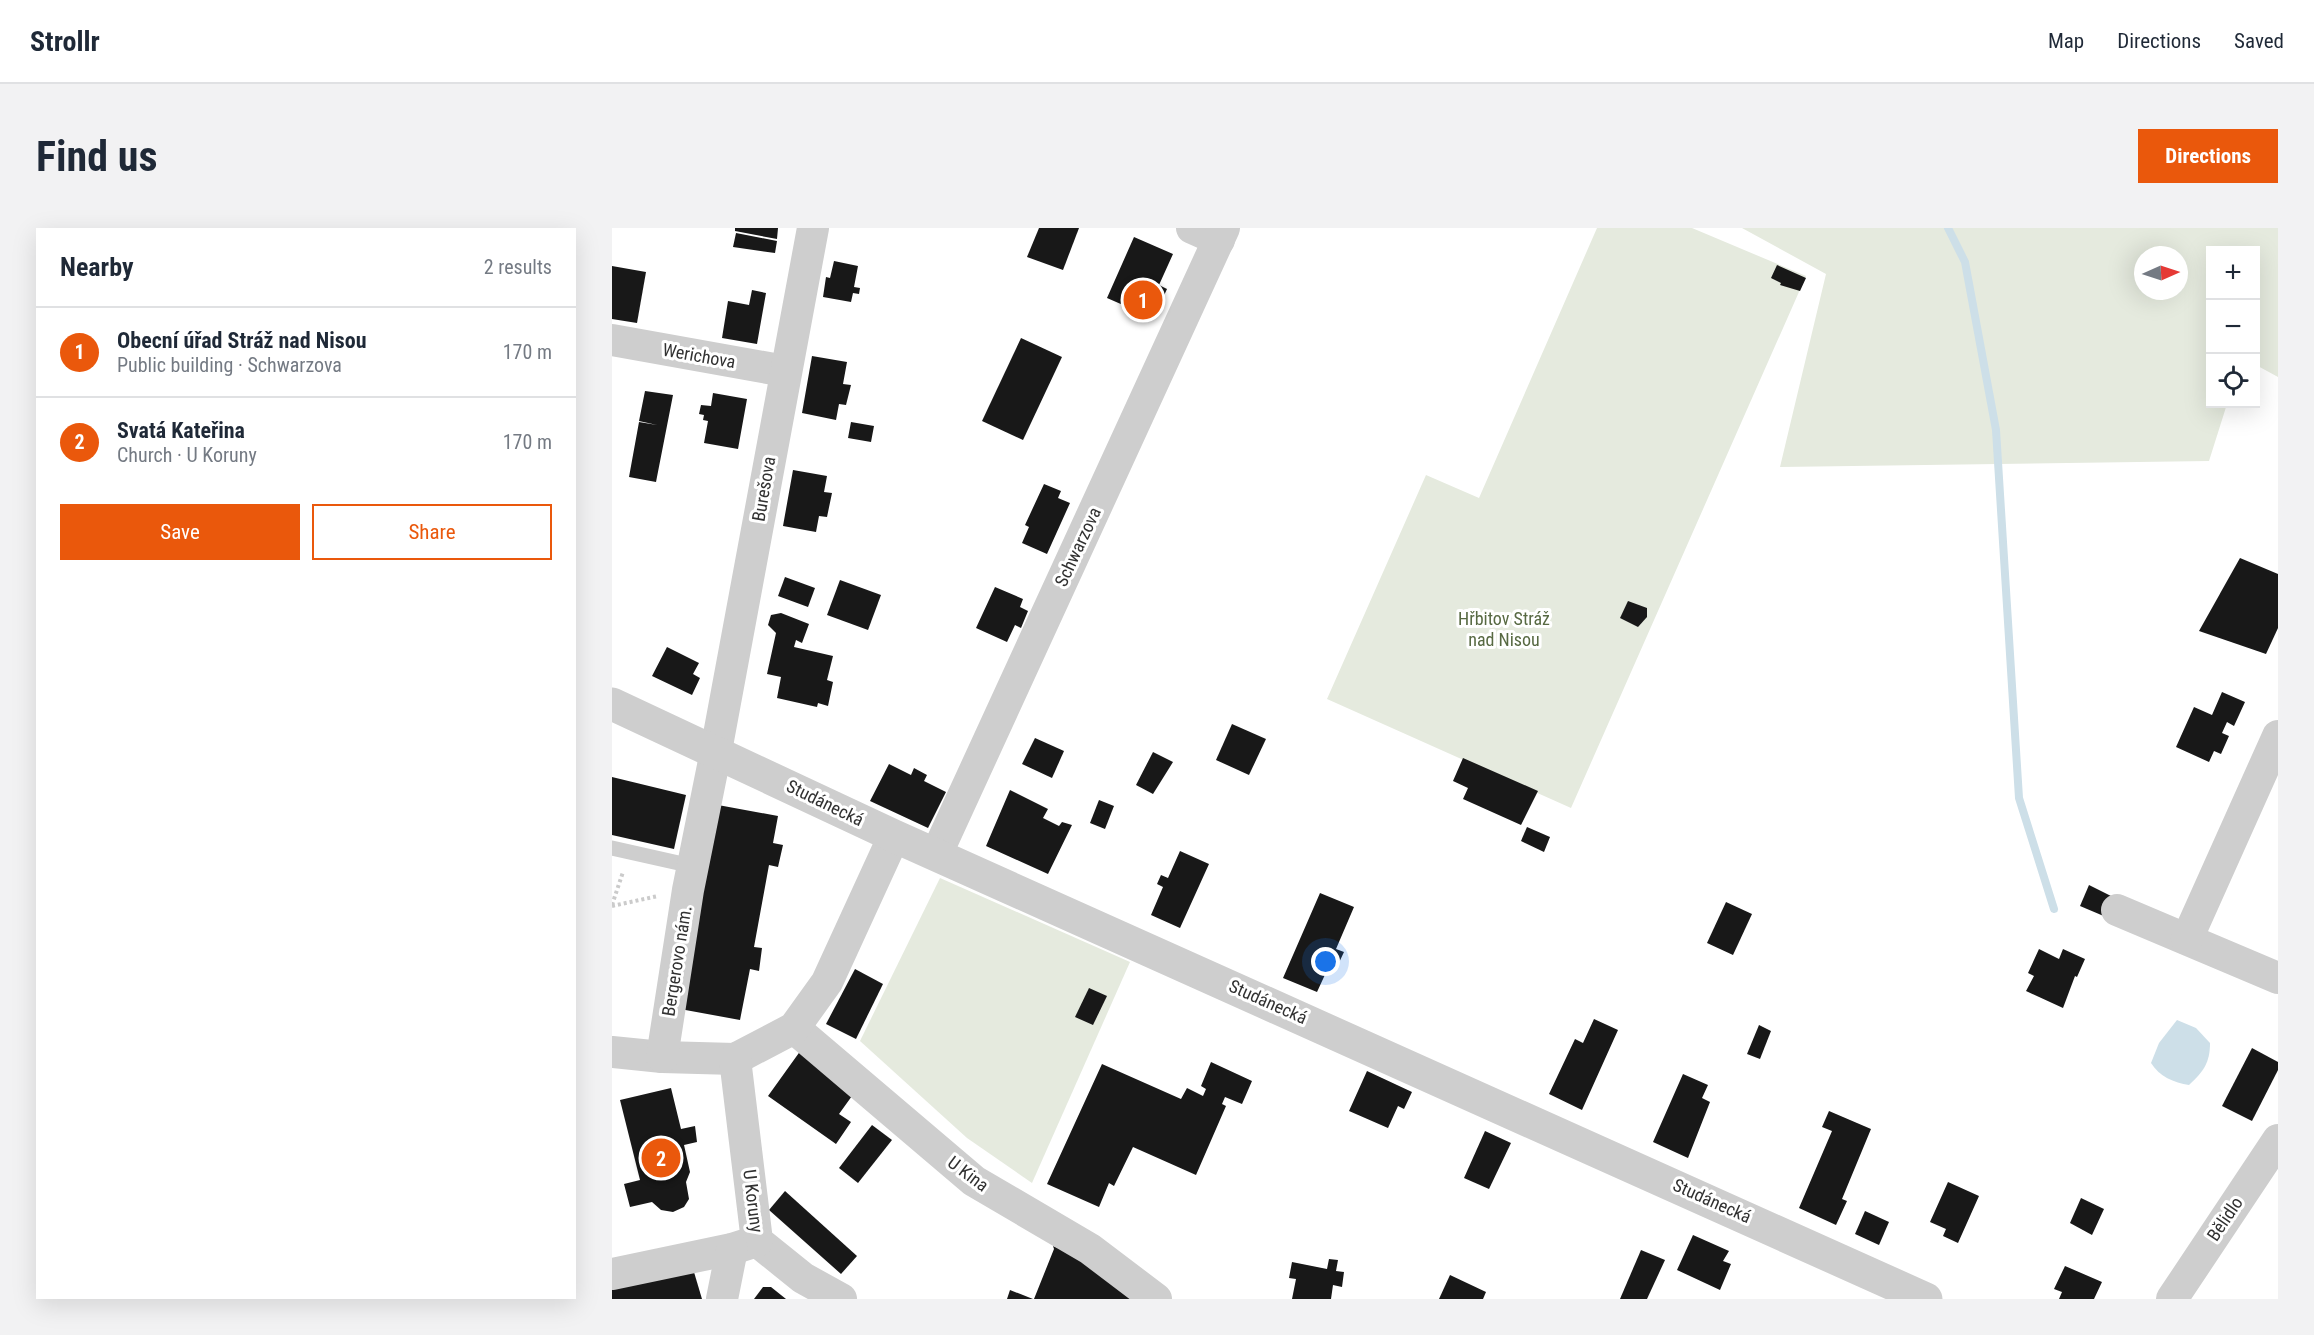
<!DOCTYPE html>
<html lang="en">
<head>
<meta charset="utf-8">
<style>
	:root { --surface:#fff; --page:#f2f2f3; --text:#1f2937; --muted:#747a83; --line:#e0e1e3; --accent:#ea580c }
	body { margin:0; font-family:"Roboto Condensed",sans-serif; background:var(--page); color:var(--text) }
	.controls { position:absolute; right:18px; top:18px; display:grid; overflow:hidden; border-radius:0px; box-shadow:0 6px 24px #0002 }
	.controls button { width:54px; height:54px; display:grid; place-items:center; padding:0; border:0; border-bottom:2px solid var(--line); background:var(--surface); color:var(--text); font:30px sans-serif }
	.compass { position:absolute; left:1522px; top:18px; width:54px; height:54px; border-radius:50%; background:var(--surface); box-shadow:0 6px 24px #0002; rotate:87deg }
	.you { position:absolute; left:714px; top:734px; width:21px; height:21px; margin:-15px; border:4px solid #fff; border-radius:50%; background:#1a73e8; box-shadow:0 0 0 9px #1a73e833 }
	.badge { display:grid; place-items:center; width:39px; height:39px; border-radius:50%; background:var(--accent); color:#fff; font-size:20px; font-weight:700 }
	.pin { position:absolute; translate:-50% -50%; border:3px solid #fff; box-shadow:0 2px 6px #0006 }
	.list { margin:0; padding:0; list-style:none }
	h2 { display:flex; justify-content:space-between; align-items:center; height:78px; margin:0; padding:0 24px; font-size:26px }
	h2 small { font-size:20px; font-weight:400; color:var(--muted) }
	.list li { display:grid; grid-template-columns:39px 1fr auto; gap:18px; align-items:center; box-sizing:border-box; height:90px; padding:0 24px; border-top:2px solid var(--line) }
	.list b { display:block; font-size:22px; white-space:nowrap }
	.list p { margin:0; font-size:20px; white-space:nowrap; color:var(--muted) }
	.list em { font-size:20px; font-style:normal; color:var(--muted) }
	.actions { display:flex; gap:12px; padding:18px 24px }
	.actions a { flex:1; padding:14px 0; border:2px solid var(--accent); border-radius:0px; text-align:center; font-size:21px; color:var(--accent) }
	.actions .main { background:var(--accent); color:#fff }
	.icon { flex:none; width:33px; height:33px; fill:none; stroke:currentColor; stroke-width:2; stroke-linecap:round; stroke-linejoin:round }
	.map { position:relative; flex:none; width:1666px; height:1071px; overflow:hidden; border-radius:0px }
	header { display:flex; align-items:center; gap:36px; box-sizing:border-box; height:84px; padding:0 30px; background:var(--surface); border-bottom:2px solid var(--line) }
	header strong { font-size:28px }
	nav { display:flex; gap:33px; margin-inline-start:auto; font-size:21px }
	.intro { display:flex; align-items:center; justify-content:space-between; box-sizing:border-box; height:144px; padding:0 36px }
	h1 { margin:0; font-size:42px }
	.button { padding:15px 27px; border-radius:0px; background:var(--accent); color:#fff; font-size:21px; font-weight:700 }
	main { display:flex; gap:36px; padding:0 36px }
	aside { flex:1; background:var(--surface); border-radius:0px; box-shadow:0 6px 24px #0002 }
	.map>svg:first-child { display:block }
	.green { fill:#e5eade; fill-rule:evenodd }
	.water { fill:#cddfe8 }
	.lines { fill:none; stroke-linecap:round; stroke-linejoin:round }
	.stream { stroke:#cddfe8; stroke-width:8 }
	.building { fill:#181818 }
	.path { stroke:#cbcbcb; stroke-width:4; stroke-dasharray:3 3; stroke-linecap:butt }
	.service { stroke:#cecece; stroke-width:15 }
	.minor { stroke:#cecece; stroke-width:32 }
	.tertiary { stroke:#cecece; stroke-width:33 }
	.labels { text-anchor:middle; stroke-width:6; stroke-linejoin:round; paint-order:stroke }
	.street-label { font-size:18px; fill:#313131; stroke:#fff }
	.park-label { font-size:18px; fill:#576942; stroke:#fff }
</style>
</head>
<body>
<header>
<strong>Strollr</strong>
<nav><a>Map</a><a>Directions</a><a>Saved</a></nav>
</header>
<div class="intro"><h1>Find us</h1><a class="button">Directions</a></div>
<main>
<aside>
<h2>Nearby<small>2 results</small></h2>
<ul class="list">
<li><span class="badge">1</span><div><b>Obecní úřad Stráž nad Nisou</b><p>Public building · Schwarzova</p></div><em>170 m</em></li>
<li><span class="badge">2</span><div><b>Svatá Kateřina</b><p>Church · U Koruny</p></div><em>170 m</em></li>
</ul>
<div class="actions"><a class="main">Save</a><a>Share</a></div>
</aside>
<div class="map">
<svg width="1666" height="1071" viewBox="0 0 1666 1071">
	<rect width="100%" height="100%" fill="#fff"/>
	<g class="green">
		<polygon points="985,0 1080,0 1194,48 959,580 715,471 814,247 867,270"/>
		<path d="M1130 0H1666V149L1644 137V22H1598V176H1615L1597 233 1168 239 1214 46ZM1531 27H1567V63H1531Z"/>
		<polygon points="328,650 518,734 420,955 355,910 248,813"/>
	</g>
	<path class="water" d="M1565 792 1584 800 1598 815C1598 835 1591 844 1577 857 1562 855 1547 848 1539 835L1547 815Z"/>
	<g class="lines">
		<polyline class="stream" points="1336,0 1353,34 1384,202 1407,570 1442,681"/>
	</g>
	<g class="building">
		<polygon points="123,0 166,0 165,11 123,3"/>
		<polygon points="427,0 467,0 451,42 415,29"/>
		<polygon points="124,5 165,13 163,25 121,19"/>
		<polygon points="522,9 561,26 547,57 555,61 548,76 540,73 534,87 495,70"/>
		<polygon points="222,33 246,38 242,59 248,60 247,66 241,65 239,74 211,69 214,49 218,50"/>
		<polygon points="1165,37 1194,50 1188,63 1168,57 1169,55 1159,50"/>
		<polygon points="0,38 34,44 25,95 0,91"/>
		<polygon points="140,62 154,65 145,116 110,110 116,73 137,77"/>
		<polygon points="409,110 450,129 411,212 370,193"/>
		<polygon points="200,128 235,134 231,156 239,157 234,177 227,176 224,192 190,185"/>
		<polygon points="33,163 61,167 44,254 17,249 27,194 45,197 27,193"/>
		<polygon points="101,165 135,171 126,221 92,215 96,193 91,192 92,187 87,186 89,177 99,178"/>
		<polygon points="239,194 262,198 259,214 236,210"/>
		<polygon points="181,242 215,248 212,264 220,265 215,289 207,288 204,304 171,298"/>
		<polygon points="432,256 449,263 446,270 458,275 435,326 410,315 417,299 413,297"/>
		<polygon points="1628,330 1666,346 1666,400 1654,426 1587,403"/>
		<polygon points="173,349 203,360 196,379 166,368"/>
		<polygon points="228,352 269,367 256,402 215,387"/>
		<polygon points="383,359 411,371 408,379 416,383 409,400 403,397 395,414 364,400"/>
		<polygon points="1016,373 1035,380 1035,389 1026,399 1008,390"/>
		<polygon points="169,385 197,396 190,415 184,412 182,419 221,428 215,452 221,454 216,478 206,475 205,479 165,470 169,449 155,446 164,405 156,397 159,387"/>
		<polygon points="55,419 87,435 81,446 88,450 80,467 40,448"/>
		<polygon points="1610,464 1633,474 1622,498 1615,494 1610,505 1617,508 1609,526 1602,523 1597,534 1564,519 1582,479 1600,487"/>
		<polygon points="620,496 654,511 637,547 604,532"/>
		<polygon points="423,510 452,523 440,550 410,536"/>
		<polygon points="541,524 561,534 541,566 524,557"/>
		<polygon points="851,530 926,563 909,597 851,571 856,560 841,553"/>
		<polygon points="277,536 299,547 302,540 315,547 312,553 334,564 316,600 258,573"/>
		<polygon points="0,549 74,567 62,621 0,607"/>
		<polygon points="398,562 436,581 431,590 447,598 450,594 460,597 436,646 374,618"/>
		<polygon points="487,572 502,578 493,601 478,595"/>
		<polygon points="106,577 166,588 161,615 171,617 166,639 157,637 142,719 150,720 147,743 138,741 128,792 68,781"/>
		<polygon points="915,599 938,609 932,624 909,613"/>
		<polygon points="568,623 597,636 568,700 539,687 551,659 545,656 549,647 556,650"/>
		<polygon points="1477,657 1503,670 1494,689 1468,678"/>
		<polygon points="708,665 742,679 724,721 732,724 724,741 717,738 705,764 671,750"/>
		<polygon points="1114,674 1140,686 1121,727 1095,715"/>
		<polygon points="1427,721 1447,731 1451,721 1473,731 1465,749 1463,748 1451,780 1414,763 1422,748 1416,745"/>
		<polygon points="243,741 271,756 244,811 214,796"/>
		<polygon points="477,760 495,768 481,797 463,789"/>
		<polygon points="982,791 1006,802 970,882 937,866 963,811 971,815"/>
		<polygon points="1147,797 1159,803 1148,831 1135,826"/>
		<polygon points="1640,820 1666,834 1666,842 1640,893 1610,878"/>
		<polygon points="189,822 245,861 227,886 239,894 224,916 156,868"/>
		<polygon points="599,834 640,853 630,876 613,869 610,876 614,878 584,947 521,919 502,958 497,955 487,979 435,956 490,836 569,871 575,860 591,868 594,861 589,858"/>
		<polygon points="755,843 800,864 792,881 786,878 776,900 737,883"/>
		<polygon points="1071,846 1096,857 1090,870 1098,874 1076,930 1041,914"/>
		<polygon points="59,860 69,901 83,898 85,914 72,917 78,944 74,954 77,971 72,979 61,984 49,982 40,974 18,979 12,956 28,952 8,872"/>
		<polygon points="1217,883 1259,901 1230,971 1235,973 1224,997 1187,980 1220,903 1210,899"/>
		<polygon points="260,897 280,912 246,955 227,940"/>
		<polygon points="873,903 899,915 877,961 852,950"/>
		<polygon points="1336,954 1367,968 1346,1015 1331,1008 1334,1001 1318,994"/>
		<polygon points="173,963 245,1028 229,1046 157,982"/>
		<polygon points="1469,970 1492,981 1480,1007 1458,995"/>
		<polygon points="1253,983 1277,994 1267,1017 1243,1006"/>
		<polygon points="1081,1007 1117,1023 1111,1033 1119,1036 1108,1062 1065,1042"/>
		<polygon points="441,1018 464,1028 523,1071 422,1071 442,1021"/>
		<polygon points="1029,1022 1053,1032 1035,1071 1008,1071"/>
		<polygon points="717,1031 726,1032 724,1043 732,1044 730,1059 721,1057 719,1071 680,1071 684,1051 677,1050 680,1034 715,1041"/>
		<polygon points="79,1034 90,1071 0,1071 0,1057"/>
		<polygon points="1453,1038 1490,1054 1482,1071 1447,1071 1450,1064 1442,1061"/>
		<polygon points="838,1047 874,1064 871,1071 827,1071"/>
		<polygon points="151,1059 159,1059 174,1071 142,1071"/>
		<polygon points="398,1062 421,1071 395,1071"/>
	</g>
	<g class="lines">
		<g class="path">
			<polyline points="0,677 11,644"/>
			<polyline points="0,678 46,668"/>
		</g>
		<polyline class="service" points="0,620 80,638"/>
		<g class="minor">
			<polyline points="580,0 607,12"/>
			<polyline points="0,112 173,143"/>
			<polyline points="325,625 612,0"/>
			<polyline points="1505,682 1666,750"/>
			<polyline points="1575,711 1666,508"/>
			<polyline points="182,800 362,953 478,1021 544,1071"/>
			<polyline points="0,824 50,829 123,831 182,800 215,754 282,608"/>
			<polyline points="50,829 76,662 104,523 201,0"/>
			<polyline points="123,831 145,1013 191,1050 229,1071"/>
			<polyline points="0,1046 120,1021 145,1013"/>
			<polyline points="110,1071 120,1021"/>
			<polyline points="1560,1071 1666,912"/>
		</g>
		<polyline class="tertiary" points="0,476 282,608 1314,1071"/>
	</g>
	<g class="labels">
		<g class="street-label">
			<text transform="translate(87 128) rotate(10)" y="6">Werichova</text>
			<text transform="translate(152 261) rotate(-80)" y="6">Burešova</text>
			<text transform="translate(466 319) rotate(-65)" y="6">Schwarzova</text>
			<text transform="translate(213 575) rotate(26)" y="6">Studánecká</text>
			<text transform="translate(65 733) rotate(-81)" y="6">Bergerovo nám.</text>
			<text transform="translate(656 774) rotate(24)" y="6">Studánecká</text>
			<text transform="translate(356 946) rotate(37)" y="6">U Kina</text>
			<text transform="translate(141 973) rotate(83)" y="6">U Koruny</text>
			<text transform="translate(1100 973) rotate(24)" y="6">Studánecká</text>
			<text transform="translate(1613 991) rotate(-56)" y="6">Bělidlo</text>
		</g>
		<g class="park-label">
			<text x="892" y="397">Hřbitov Stráž<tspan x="892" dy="21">nad Nisou</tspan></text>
		</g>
	</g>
</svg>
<div class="controls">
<button>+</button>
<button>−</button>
<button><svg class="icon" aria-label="locate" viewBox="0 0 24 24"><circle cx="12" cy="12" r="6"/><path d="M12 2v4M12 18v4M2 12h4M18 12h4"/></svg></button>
</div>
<svg class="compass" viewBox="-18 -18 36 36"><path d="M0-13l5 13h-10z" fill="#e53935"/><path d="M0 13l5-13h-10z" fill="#747a83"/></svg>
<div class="you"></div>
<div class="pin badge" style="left:531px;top:72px">1</div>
<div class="pin badge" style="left:49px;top:930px">2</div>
</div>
</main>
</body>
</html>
